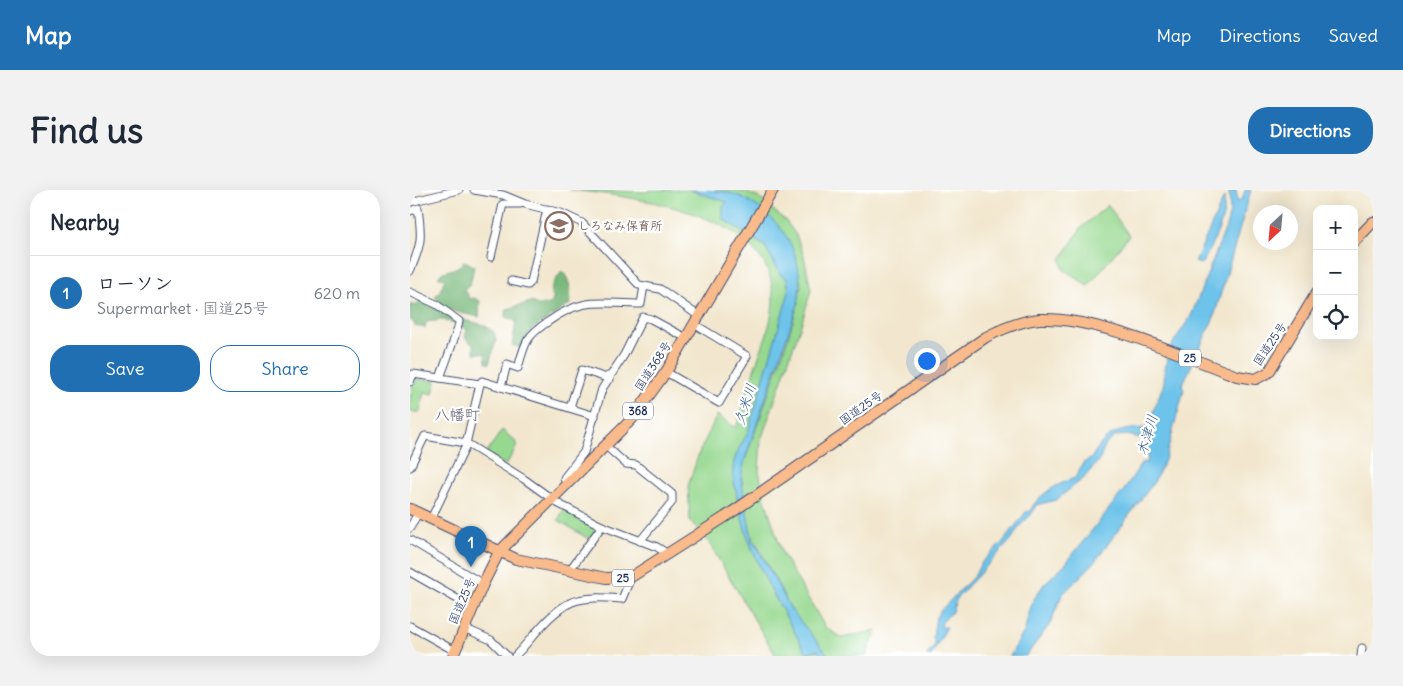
<!DOCTYPE html>
<html lang="en">
<head>
<meta charset="utf-8">
<style>
	:root { --surface:#fff; --page:#f2f2f3; --text:#1f2937; --muted:#747a83; --line:#e0e1e3; --accent:#1f6fb2 }
	body { margin:0; font-family:Delius,"Klee One",sans-serif; background:var(--page); color:var(--text) }
	.controls { position:absolute; right:15px; top:15px; display:grid; overflow:hidden; border-radius:10px; box-shadow:0 5px 20px #0002 }
	.controls button { width:45px; height:45px; display:grid; place-items:center; padding:0; border:0; border-bottom:1px solid var(--line); background:var(--surface); color:var(--text); font:25px sans-serif }
	.compass { position:absolute; left:843px; top:15px; width:45px; height:45px; border-radius:50%; background:var(--surface); box-shadow:0 5px 20px #0002; rotate:206deg }
	.you { position:absolute; left:516px; top:170px; width:18px; height:18px; margin:-12px; border:4px solid #fff; border-radius:50%; background:#1a73e8; box-shadow:0 0 0 8px #1a73e833 }
	.badge { display:grid; place-items:center; width:32px; height:32px; border-radius:50%; background:var(--accent); color:#fff; font-size:16px; font-weight:700 }
	.pin { position:absolute; translate:-50% -41px; filter:drop-shadow(0 1px 2px #0008) }
	.pin::after { content:''; position:absolute; top:26px; width:18px; height:15px; background:inherit; clip-path:polygon(0 0,100% 0,50% 100%) }
	.list { margin:0; padding:0; list-style:none }
	h2 { display:flex; justify-content:space-between; align-items:center; height:65px; margin:0; padding:0 20px; font-size:21px }
	h2 small { font-size:16px; font-weight:400; color:var(--muted) }
	.list li { display:grid; grid-template-columns:32px 1fr auto; gap:15px; align-items:center; box-sizing:border-box; height:75px; padding:0 20px; border-top:1px solid var(--line) }
	.list b { display:block; font-size:19px; white-space:nowrap }
	.list p { margin:0; font-size:16px; white-space:nowrap; color:var(--muted) }
	.list em { font-size:16px; font-style:normal; color:var(--muted) }
	.actions { display:flex; gap:10px; padding:15px 20px }
	.actions a { flex:1; padding:11px 0; border:1px solid var(--accent); border-radius:20px; text-align:center; font-size:18px; color:var(--accent) }
	.actions .main { background:var(--accent); color:#fff }
	.icon { flex:none; width:28px; height:28px; fill:none; stroke:currentColor; stroke-width:2; stroke-linecap:round; stroke-linejoin:round }
	.map { position:relative; flex:none; width:963px; height:466px; overflow:hidden; border-radius:20px }
	header { display:flex; align-items:center; gap:30px; box-sizing:border-box; height:70px; padding:0 25px; background:var(--accent); color:#fff }
	header strong { font-size:24px }
	nav { display:flex; gap:28px; margin-inline-start:auto; font-size:18px }
	.intro { display:flex; align-items:center; justify-content:space-between; box-sizing:border-box; height:120px; padding:0 30px }
	h1 { margin:0; font-size:35px }
	.button { padding:12px 22px; border-radius:20px; background:var(--accent); color:#fff; font-size:18px; font-weight:700 }
	main { display:flex; gap:30px; padding:0 30px }
	aside { flex:1; background:var(--surface); border-radius:20px; box-shadow:0 5px 20px #0002 }
	.map>svg:first-child { display:block }
	.green { fill:#96d88f; stroke:#588476 }
	.forest { fill:#78b87a; stroke:#4a746c }
	.water { fill:#6dc3ea; stroke:#4479a4 }
	.lines { fill:none; stroke-linecap:round; stroke-linejoin:round }
	.minor-casing { stroke:#3b4b6f; stroke-width:9 }
	.highway-casing { stroke:#3b4b6f; stroke-width:12 }
	.minor { stroke:#fff; stroke-width:7 }
	.highway { stroke:#fabb8c; stroke-width:10 }
	.labels { text-anchor:middle; stroke-width:4.5; stroke-linejoin:round; paint-order:stroke }
	.shield { fill:#fff; stroke:#5f6d8e; stroke-width:1 }
	.shield-label { font-size:11px; font-weight:bold; fill:#1b2f5e }
	.education-label { font-size:12px; font-weight:bold; fill:#785e54; stroke:#fff; text-anchor:start }
	.street-label { font-size:12px; fill:#1b2f5e; stroke:#fff }
	.water-label { font-size:14px; font-style:italic; fill:#345b88; stroke:#fff }
	.quarter-label { font-size:15px; fill:#595669; stroke:#fff }
</style>
</head>
<body>
<header>
<strong>Map</strong>
<nav><a>Map</a><a>Directions</a><a>Saved</a></nav>
</header>
<div class="intro"><h1>Find us</h1><a class="button">Directions</a></div>
<main>
<aside>
<h2>Nearby<small></small></h2>
<ul class="list">
<li><span class="badge">1</span><div><b>ローソン</b><p>Supermarket · 国道25号</p></div><em>620 m</em></li>
</ul>
<div class="actions"><a class="main">Save</a><a>Share</a></div>
</aside>
<div class="map">
<svg width="963" height="466" viewBox="0 0 963 466">
	<rect width="100%" height="100%" fill="#fff"/>
	<filter id="ink" filterUnits="userSpaceOnUse"><feTurbulence type="fractalNoise" baseFrequency=".02" numOctaves="2"/><feDisplacementMap in="SourceGraphic" scale="10" xChannelSelector="R" yChannelSelector="G"/><feConvolveMatrix kernelMatrix="1 2 1 2 8 2 1 2 1" color-interpolation-filters="sRGB"/></filter>
	<filter id="wash" filterUnits="userSpaceOnUse"><feTurbulence type="fractalNoise" baseFrequency=".0096" numOctaves="4" result="noise"/><feDisplacementMap in="SourceGraphic" scale="20" xChannelSelector="R" yChannelSelector="G"/><feGaussianBlur stdDeviation="1.12" result="paint"/><feColorMatrix in="noise" values="0 0 0 0 0 0 0 0 0 0 0 0 0 0 0 0 0 1.4 0 .05"/><feComposite in="paint" operator="in"/></filter>
	<g filter="url(#wash)">
		<rect width="100%" height="100%" fill="#f2e7ce"/>
		<g class="green">
			<path d="M160 0 238 2 239 0H280L317 12 313 29 355 56 371 85 377 88 379 102 337 245C331 255 323 267 323 280 322 288 326 298 327 306 337 364 368 412 396 462L408 460 412 466H366L296 348 280 331 278 296 289 263 307 225 326 238C333 219 338 199 344 180 352 157 362 135 363 110 365 22 224 7 160 0Z"/>
			<polygon points="305,0 328,0 348,7 376,31 386,45 394,66 401,100 392,132 351,250 349,281 355,309 372,363 415,437 432,448 467,440 456,466 419,466 382,421 346,353 342,351 343,349 336,324 331,282 376,154 388,114 391,95 386,67"/>
			<polygon points="698,15 719,46 678,96 653,79 651,69 671,38"/>
			<path d="M8 189 26 191 23 204 14 202 10 222H0C0 211 0 195 8 189Z"/>
			<polygon points="92,240 105,251 107,256 96,275 76,263"/>
			<polygon points="154,319 188,338 181,347 177,348 148,330"/>
		</g>
		<g class="forest">
			<path d="M55 71 64 76 60 95 53 101 58 104V109L64 108 70 111 69 127C54 123 31 122 25 106L29 103 35 89 28 86C36 78 43 83 55 71Z"/>
			<path d="M152 81C161 91 161 101 160 114L121 140 112 158 102 155 106 131 95 127 97 119 121 112 128 115 141 114 144 107 141 105 142 95Z"/>
			<polygon points="10,110 45,130 44,133 33,130 16,132 15,138 5,136 3,131 0,131 0,114 6,116"/>
			<polygon points="51,129 74,135 84,142 86,151 79,174 76,173 75,163 64,163 64,155 55,148 57,139 52,137"/>
		</g>
		<g class="water">
			<path d="M280 0C297 0 318 0 334 8 375 31 396 67 388 114L335 269 331 289 342 351 345 353 382 421 419 466H412L408 460 396 462C368 412 337 364 327 306 326 298 322 288 323 280 323 267 331 255 337 245L379 102 377 88 371 85 355 56 313 29V17L317 12Z"/>
			<path d="M819 0H826L828 12 833 8 835 0H841L804 127 772 196 774 200 755 270 744 292 683 374 652 405 640 434 616 466H600L615 440 618 425 624 409 634 394 656 373 714 300 732 272 737 273 738 264 734 260 739 251 718 245 706 246 696 254 690 269 674 288 646 310 626 315 621 325 609 337 601 350 547 408 542 422 532 432 531 437H537L521 466H516L525 455 523 447 526 427 531 420 565 385 571 373 592 353 616 322 620 321C627 305 649 293 665 288L673 273 681 269C696 242 707 239 737 238L754 193 755 178 763 153 781 126 816 37 820 21Z"/>
			<path d="M814 7C817 30 803 50 794 71L790 74 785 72Z"/>
		</g>
	</g>
	<g filter="url(#ink)">
		<g class="lines">
			<defs>
				<g id="minor">
					<polyline points="64,0 93,5 115,14 151,23 172,33 229,95 250,99 289,126"/>
					<polyline points="0,12 49,0"/>
					<path d="M0 21 8 18C12 47 12 54 0 81"/>
					<polyline points="81,67 93,14 110,14"/>
					<polyline points="101,91 118,95 121,92 137,19"/>
					<path d="M0 102 26 114 49 131C50 136 33 179 30 188"/>
					<polyline points="256,182 309,213 337,166 284,134"/>
					<polyline points="0,192 3,184 70,194 72,191 185,226"/>
					<path d="M91 197 97 174 108 178C115 152 116 146 139 131 174 106 191 114 231 114L234 96"/>
					<polyline points="160,217 172,180 200,189 198,186"/>
					<polyline points="197,257 216,274 226,275 262,304 262,312 230,351"/>
					<polyline points="0,277 15,246 56,253 114,289 149,314 192,336 247,357 258,364"/>
					<polyline points="157,296 154,288 174,262 192,199 214,165 233,127 241,129 276,148"/>
					<polyline points="21,329 55,258 70,194"/>
					<polyline points="0,338 8,323"/>
					<polyline points="0,350 73,394"/>
					<polyline points="159,381 192,336"/>
					<polyline points="0,382 63,418"/>
					<polyline points="0,436 45,461"/>
					<polyline points="54,438 81,450 97,466"/>
					<polyline points="0,464 3,466"/>
					<path d="M105 466C122 449 139 422 162 412 177 406 197 408 212 409L221 387"/>
					<polyline points="951,466 952,458"/>
				</g>
				<g id="highway">
					<polyline points="944,52 963,32"/>
					<path d="M0 319 106 369 196 388 221 387 315 327 576 147C592 139 612 130 630 129 689 127 770 165 827 186L846 189 859 182 907 102"/>
					<polyline points="43,466 73,394 89,362 222,229 256,182 363,0"/>
				</g>
			</defs>
			<use href="#minor" class="minor-casing"/>
			<use href="#highway" class="highway-casing"/>
			<use href="#minor" class="minor"/>
			<use href="#highway" class="highway"/>
		</g>
	</g>
	<defs>
		<symbol id="school-ring" viewBox="-11 -11 22 22"><circle r="9.5" fill="#fff" stroke="#8d6e63" stroke-width="1.5"/><path d="M0-5L7-2L0 1L-7-2ZM-4 1L0 2.5L4 1V4Q0 6-4 4Z" fill="#8d6e63"/></symbol>
	</defs>
	<g fill-rule="evenodd">
		<use href="#school-ring" x="133" y="20" width="32" height="32"/>
	</g>
	<g class="labels">
		<g class="shield">
			<rect x="769" y="159.5" width="22" height="17" rx="4"/>
			<rect x="213" y="212.5" width="30" height="17" rx="4"/>
			<rect x="202" y="379.5" width="22" height="17" rx="4"/>
		</g>
		<g class="shield-label">
			<text x="780" y="172">25</text>
			<text x="228" y="225">368</text>
			<text x="213" y="392">25</text>
		</g>
		<g class="education-label">
			<text x="168" y="40">しろなみ保育所</text>
		</g>
		<g class="street-label">
			<text transform="translate(860 154) rotate(-56)" y="4">国道25号</text>
			<text transform="translate(243 176) rotate(-57)" y="4">国道368号</text>
			<text transform="translate(451 218) rotate(-35)" y="4">国道25号</text>
			<text transform="translate(52 411) rotate(-67)" y="4">国道25号</text>
		</g>
		<g class="water-label">
			<text transform="translate(335 214) rotate(-72)" y="5">久米川</text>
			<text transform="translate(737 245) rotate(-74)" y="5">木津川</text>
		</g>
		<g class="quarter-label">
			<text x="47" y="230">八幡町</text>
		</g>
	</g>
</svg>
<div class="controls">
<button>+</button>
<button>−</button>
<button><svg class="icon" aria-label="locate" viewBox="0 0 24 24"><circle cx="12" cy="12" r="6"/><path d="M12 2v4M12 18v4M2 12h4M18 12h4"/></svg></button>
</div>
<svg class="compass" viewBox="-18 -18 36 36"><path d="M0-13l5 13h-10z" fill="#e53935"/><path d="M0 13l5-13h-10z" fill="#747a83"/></svg>
<div class="you"></div>
<div class="pin badge" style="left:61px;top:377px">1</div>
</div>
</main>
</body>
</html>
